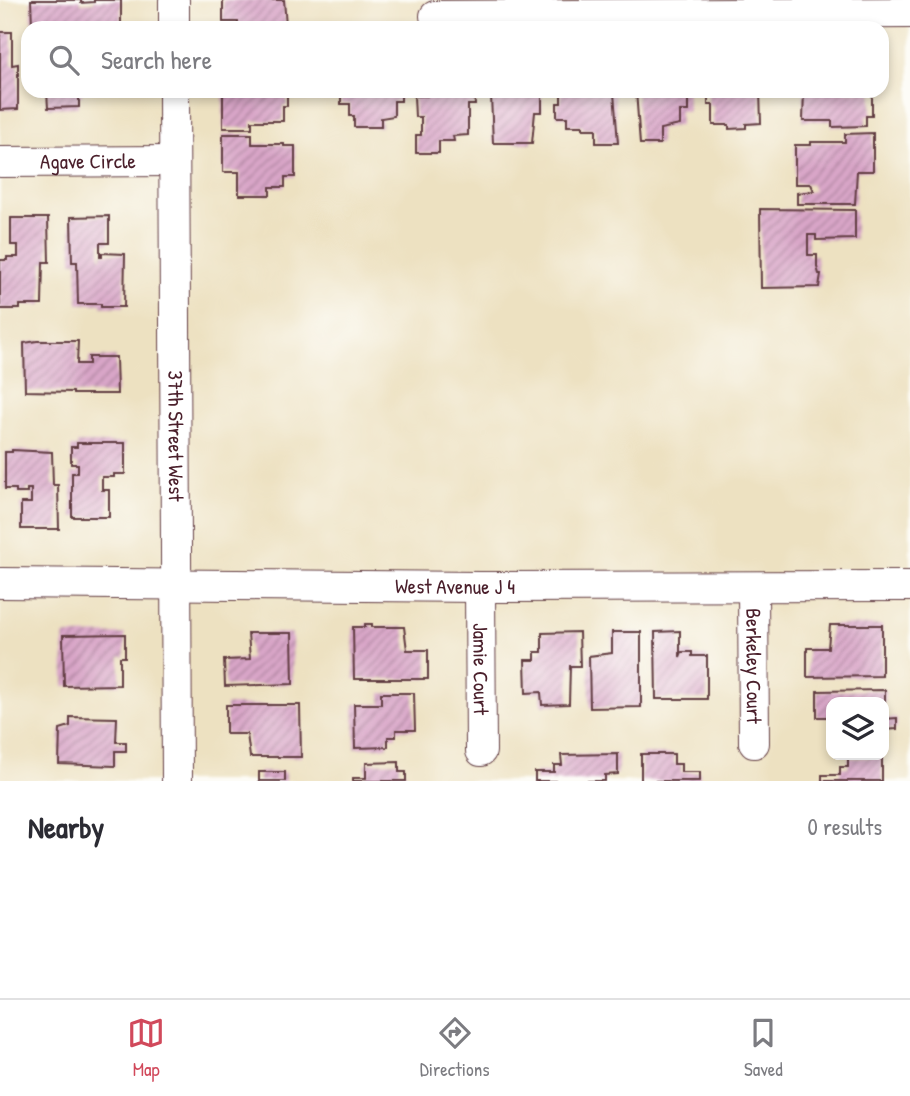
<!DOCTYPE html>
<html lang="en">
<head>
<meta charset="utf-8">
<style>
	:root { --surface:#fff; --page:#f7f7f7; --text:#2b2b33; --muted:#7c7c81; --line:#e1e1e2; --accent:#d1495b }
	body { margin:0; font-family:"Patrick Hand",sans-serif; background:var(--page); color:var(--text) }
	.controls { position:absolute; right:21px; bottom:21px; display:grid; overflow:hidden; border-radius:14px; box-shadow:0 4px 10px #0003 }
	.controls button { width:63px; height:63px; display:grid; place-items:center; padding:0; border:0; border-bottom:2px solid var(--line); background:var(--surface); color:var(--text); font:35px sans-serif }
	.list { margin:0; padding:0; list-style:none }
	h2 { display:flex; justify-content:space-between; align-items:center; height:91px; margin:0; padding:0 28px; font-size:30px }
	h2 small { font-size:23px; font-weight:400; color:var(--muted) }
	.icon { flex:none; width:38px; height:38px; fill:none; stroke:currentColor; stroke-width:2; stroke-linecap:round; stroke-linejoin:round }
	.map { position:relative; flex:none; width:910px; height:781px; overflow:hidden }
	.search { position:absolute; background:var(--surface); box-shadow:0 4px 10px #0003; left:21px; right:21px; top:21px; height:77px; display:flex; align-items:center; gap:18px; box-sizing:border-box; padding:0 24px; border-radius:21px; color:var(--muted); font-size:26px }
	.sheet { height:217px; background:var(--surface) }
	nav { display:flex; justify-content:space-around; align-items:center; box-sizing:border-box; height:98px; border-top:2px solid var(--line); background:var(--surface); font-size:19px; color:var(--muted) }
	nav a { display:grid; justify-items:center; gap:4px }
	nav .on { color:var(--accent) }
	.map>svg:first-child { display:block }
	.building { fill:url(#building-hatch) }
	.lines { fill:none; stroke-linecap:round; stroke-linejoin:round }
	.street-casing { stroke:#623c42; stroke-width:32 }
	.street { stroke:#fff; stroke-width:30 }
	.labels { text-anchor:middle; stroke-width:5; stroke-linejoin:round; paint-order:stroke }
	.street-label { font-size:21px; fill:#4a1f2b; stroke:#fdfcf7 }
</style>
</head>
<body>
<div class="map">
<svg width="910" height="781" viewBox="0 0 910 781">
	<defs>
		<pattern id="building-hatch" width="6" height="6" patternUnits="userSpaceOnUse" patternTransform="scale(1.75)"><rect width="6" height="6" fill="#d9a6c8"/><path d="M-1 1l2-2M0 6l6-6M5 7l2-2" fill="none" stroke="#b287a3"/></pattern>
	</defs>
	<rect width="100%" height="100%" fill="#fdfcf7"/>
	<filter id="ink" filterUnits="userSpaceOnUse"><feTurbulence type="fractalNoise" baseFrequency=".0143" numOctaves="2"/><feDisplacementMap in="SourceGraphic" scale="14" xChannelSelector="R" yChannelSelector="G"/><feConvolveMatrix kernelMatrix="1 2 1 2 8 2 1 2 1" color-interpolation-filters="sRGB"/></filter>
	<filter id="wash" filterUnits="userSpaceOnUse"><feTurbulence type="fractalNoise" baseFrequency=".00686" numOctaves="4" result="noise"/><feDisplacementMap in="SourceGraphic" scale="28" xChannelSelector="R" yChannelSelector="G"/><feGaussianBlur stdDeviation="1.57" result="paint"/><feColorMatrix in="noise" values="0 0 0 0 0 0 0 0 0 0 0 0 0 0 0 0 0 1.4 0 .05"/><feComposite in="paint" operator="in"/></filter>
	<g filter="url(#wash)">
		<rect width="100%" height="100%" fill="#ede1c1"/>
		<g id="blocks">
			<g class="building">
				<polygon points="31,0 81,0 81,3 94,2 94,0 121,0 121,28 32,25"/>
				<polygon points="223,0 284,0 286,25 284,28 238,28 238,22 223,22"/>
				<polygon points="0,32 12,32 12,65 18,64 18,109 0,110"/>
				<polygon points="47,91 82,91 82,96 79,96 79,107 48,108"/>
				<polygon points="223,91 287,91 287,106 283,106 283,121 252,121 252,128 223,128"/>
				<polygon points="341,91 401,91 401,101 394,101 394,116 381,118 381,127 354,127 354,116 350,116 350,104 341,104"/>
				<polygon points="427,91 474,91 475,105 468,105 468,135 453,136 454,141 439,141 439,153 416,153 416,135 421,135 421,117 415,117 414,96 427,96"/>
				<polygon points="481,91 542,91 542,112 535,112 532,143 493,143 491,95 481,95"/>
				<polygon points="561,91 621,91 621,93 614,93 618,143 596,143 596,129 583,129 583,126 567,126 567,117 557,117 557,103 561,103"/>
				<polygon points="636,91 688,91 688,111 680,111 680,125 660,129 660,144 640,144"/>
				<polygon points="708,91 760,91 761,123 746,124 746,128 729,129 729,125 713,125 713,105 708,105"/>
				<polygon points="804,91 872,91 872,116 866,116 866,126 832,127 832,121 803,121"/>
				<polygon points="873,133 873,171 857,171 855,204 797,204 797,193 814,191 811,184 795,184 795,145 811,145 811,142 845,142 845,134"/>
				<polygon points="223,134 252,134 252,144 284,144 284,146 295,146 295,177 285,177 285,187 270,187 270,195 239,195 239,172 223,172"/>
				<polygon points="760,209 855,210 855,239 816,240 816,235 808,235 808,255 817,255 817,267 819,274 821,274 819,287 761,288"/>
				<polygon points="109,216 109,243 100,243 100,257 102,257 102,253 125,254 124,307 101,307 101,304 78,304 77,262 72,262 71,217"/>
				<polygon points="11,218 48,218 49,262 43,262 42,305 20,305 20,309 0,309 0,260 7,260 7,257 18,257 18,245 11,245"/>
				<polygon points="37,341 78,341 77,364 89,364 89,357 116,357 117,394 73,394 73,392 25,391 24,343"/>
				<polygon points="77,443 125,443 125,474 114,474 114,477 102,477 102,490 109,490 109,517 72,517 72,473 78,473 78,464 71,464 71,447 77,447"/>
				<polygon points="12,450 52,452 53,485 58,485 59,529 21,529 21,503 31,503 31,489 27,489 27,493 16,493 16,489 5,489 5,452 12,452"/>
				<polygon points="365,624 372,624 372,627 404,627 407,650 428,650 428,679 354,679 353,627 365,627"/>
				<polygon points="830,625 882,625 882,676 807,677 807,648 828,648"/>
				<polygon points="680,631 680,657 682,652 692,652 692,656 707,656 707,699 656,699 655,632"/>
				<polygon points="579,632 580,666 570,666 569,704 542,705 541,692 526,693 525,660 535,660 535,652 542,652 542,633"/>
				<polygon points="612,632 641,632 641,707 590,708 589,656 612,653"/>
				<polygon points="248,633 292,633 293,684 225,686 224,660 250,659"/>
				<polygon points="125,634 125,657 120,657 120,685 64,686 63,635"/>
				<polygon points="885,690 885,702 831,702 831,717 817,717 817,691"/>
				<polygon points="381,693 414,693 415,730 396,730 396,737 388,737 388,747 355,748 354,704 381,704"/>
				<polygon points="226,705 300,705 301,757 250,757 247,734 226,734"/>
				<polygon points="70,717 117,718 116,742 126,742 126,751 115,751 115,766 59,764 60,729 70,726"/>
				<polygon points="897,718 897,729 884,730 884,719"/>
				<polygon points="618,754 618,774 605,775 605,781 535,781 535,772 554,772 554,765 562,765 561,755"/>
				<polygon points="641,754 674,754 674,764 681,764 681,772 700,772 700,781 641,781"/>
				<polygon points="882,757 882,781 822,781 822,775 840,775 840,767 848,767 848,758"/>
				<polygon points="399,762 399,772 406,772 406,781 353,781 353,778 366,778 366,763"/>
				<rect x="259" y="772" width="26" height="9"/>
			</g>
		</g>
	</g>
	<g filter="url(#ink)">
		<use href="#blocks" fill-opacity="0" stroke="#623c42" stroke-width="2"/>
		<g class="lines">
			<defs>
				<g id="street">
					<polyline points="174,0 174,28"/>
					<polyline points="435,16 910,13"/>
					<path id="s1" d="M174 91 177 781"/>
					<path id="s2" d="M0 162 174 161"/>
					<path id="s3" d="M0 583 480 587 910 586"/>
					<path id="s4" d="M480 587 481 751"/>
					<path id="s5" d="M753 587 754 743"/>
				</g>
			</defs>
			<use href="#street" class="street-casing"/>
			<use href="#street" class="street"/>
		</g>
	</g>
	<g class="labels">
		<g class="street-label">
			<text dy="7" stroke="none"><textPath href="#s2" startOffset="88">Agave Circle</textPath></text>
			<text dy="7" stroke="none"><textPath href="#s1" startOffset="345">37th Street West</textPath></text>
			<text dy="7" stroke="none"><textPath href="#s3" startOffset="455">West Avenue J 4</textPath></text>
			<text dy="7" stroke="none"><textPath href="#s5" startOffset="79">Berkeley Court</textPath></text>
			<text dy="7" stroke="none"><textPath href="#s4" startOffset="82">Jamie Court</textPath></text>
		</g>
	</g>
</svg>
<div class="controls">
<button><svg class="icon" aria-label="layers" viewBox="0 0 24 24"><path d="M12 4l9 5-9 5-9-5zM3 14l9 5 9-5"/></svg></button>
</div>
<div class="search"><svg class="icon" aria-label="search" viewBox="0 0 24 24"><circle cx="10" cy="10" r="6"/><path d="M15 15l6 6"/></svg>Search here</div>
</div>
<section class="sheet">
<h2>Nearby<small>0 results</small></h2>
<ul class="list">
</ul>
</section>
<nav>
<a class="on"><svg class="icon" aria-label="map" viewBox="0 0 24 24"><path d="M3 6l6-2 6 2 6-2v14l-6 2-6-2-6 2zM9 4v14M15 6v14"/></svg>Map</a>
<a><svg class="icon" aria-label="directions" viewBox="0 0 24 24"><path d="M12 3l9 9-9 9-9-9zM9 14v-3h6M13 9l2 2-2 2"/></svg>Directions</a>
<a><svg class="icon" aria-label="saved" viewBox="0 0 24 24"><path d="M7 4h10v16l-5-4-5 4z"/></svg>Saved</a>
</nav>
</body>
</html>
